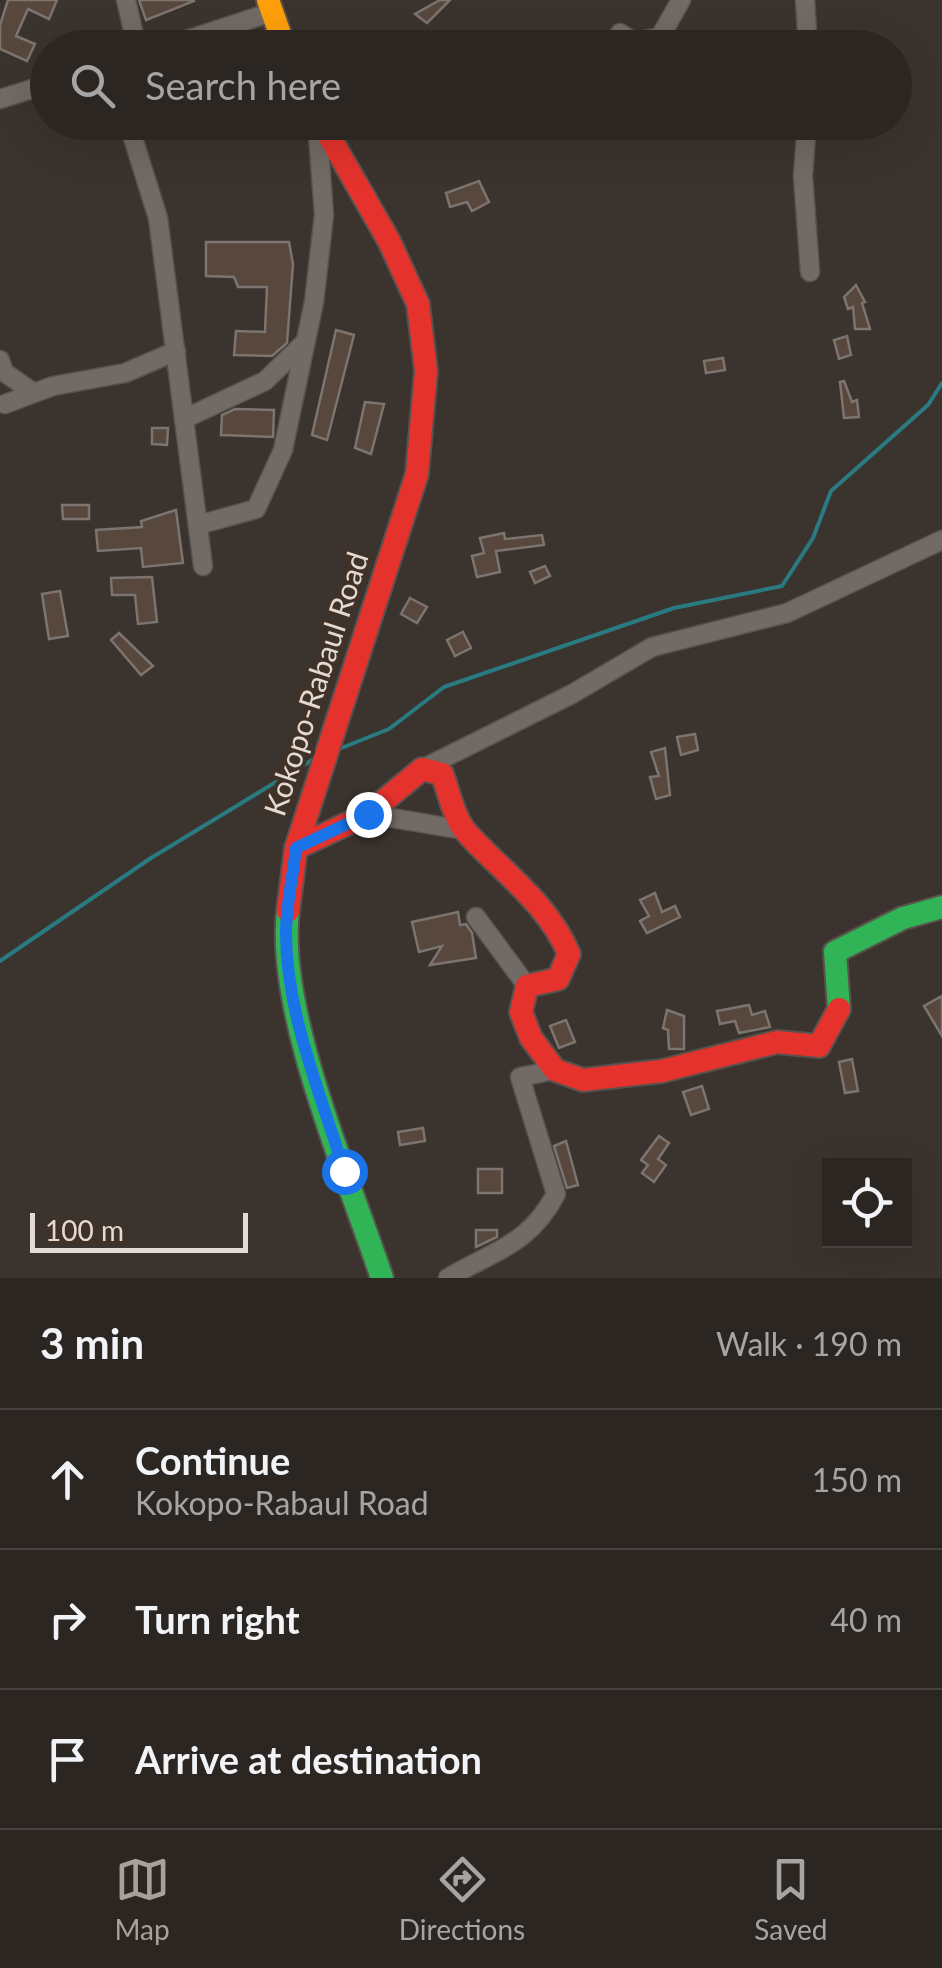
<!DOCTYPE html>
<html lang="en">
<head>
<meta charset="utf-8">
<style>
	:root { --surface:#2c2622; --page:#342e2a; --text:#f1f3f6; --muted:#a6a5a5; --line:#484340; --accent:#a9a09a }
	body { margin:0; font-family:Lato,sans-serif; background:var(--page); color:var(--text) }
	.controls { position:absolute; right:30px; bottom:30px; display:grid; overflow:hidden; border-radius:0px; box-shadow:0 10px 40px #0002 }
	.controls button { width:90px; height:90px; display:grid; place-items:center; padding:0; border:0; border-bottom:2px solid var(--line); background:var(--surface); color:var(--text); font:50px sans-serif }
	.scale { position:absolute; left:30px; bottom:25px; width:218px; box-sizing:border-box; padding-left:10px; border:5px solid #e4dad4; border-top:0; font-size:28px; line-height:35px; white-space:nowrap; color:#e4dad4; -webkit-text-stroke:8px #413228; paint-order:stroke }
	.stop { position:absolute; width:30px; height:30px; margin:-22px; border:8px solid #1a73e8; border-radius:50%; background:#fff }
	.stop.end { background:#1a73e8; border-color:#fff; box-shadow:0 2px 10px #0008 }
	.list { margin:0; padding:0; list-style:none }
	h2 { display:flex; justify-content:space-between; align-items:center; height:130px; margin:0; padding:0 40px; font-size:42px }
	h2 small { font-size:32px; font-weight:400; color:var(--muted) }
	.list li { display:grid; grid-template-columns:65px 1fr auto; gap:30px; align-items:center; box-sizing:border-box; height:140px; padding:0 40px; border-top:2px solid var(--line) }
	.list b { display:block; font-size:38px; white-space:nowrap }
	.list p { margin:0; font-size:32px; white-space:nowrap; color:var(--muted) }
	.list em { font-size:32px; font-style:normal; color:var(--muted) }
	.icon { flex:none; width:55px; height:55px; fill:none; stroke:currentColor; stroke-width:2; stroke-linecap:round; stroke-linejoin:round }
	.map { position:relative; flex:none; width:942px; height:1278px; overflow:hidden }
	.search { position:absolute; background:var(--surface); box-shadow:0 10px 40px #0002; left:30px; right:30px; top:30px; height:110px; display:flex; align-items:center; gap:25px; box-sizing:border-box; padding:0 35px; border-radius:55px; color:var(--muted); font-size:38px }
	.sheet { height:550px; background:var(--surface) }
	nav { display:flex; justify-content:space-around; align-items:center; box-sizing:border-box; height:140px; border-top:2px solid var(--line); background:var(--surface); font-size:28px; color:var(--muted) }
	nav a { display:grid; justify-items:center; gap:5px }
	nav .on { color:var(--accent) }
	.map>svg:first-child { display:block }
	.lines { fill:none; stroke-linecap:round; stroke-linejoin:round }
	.stream { stroke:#2a7b81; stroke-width:4 }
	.building { fill:#57473d; stroke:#7b746f; stroke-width:2.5 }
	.street-casing { stroke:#58514d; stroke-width:21 }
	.fast-casing { stroke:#58514d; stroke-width:26 }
	.slow-casing { stroke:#58514d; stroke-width:26 }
	.jam-casing { stroke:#58514d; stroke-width:26 }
	.street { stroke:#716a65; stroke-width:18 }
	.fast { stroke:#30b455; stroke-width:22 }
	.slow { stroke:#ff9f0a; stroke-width:22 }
	.jam { stroke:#e5322d; stroke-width:22 }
	.route { stroke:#1a73e8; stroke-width:12 }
	.labels { text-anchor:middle; stroke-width:8; stroke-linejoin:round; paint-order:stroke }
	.street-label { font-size:30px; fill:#e4dad4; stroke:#413228 }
</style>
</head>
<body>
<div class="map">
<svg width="942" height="1278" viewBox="0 0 942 1278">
	<rect width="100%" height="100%" fill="#3b332e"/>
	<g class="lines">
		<g class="stream">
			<polyline points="339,749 389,729 444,687 674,608 782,586 813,538 831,491 928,405 942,383"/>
			<polyline points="0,961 151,858 312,760"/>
		</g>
	</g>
	<g class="building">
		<polygon points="8,0 57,0 49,19 28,9 16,36 35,44 27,61 0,49 0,25"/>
		<polygon points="139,0 194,0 194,1 146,20"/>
		<polygon points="440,0 450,0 427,23 415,14"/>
		<polygon points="479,181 489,202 472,211 467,202 450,207 446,193"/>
		<polygon points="206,242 289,242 293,264 287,343 272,356 234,355 236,331 265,332 267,287 238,287 234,277 206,276"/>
		<polygon points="856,285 865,302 862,303 870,329 855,329 853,307 848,309 844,297"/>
		<polygon points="336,330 354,335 327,440 312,435"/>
		<polygon points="847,336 851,355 839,359 834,340"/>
		<polygon points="723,358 725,370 706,373 704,361"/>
		<polygon points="844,381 852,402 857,400 859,417 844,418 840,382"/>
		<polygon points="365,402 384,404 371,454 355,448"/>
		<polygon points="235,409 274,410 273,437 221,435 222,415"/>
		<polygon points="152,428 168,428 167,445 152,444"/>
		<polygon points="62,505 89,505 89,519 63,519"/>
		<polygon points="176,510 183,563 143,567 141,548 98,551 96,530 142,527 141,521"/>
		<polygon points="504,533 505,539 542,535 544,545 496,551 500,572 477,577 472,556 484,553 480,538"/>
		<polygon points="545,566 550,576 535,583 530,572"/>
		<polygon points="152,577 157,622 138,624 135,595 112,595 111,578"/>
		<polygon points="60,591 68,636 49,639 42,594"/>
		<polygon points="410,598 427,607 417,623 401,614"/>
		<polygon points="463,632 471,648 455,656 447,640"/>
		<polygon points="119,633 153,666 141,675 111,640"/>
		<polygon points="695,734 698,750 681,755 677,737"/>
		<polygon points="665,748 670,795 656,799 650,777 659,776 651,752"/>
		<polygon points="655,893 662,912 675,906 680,917 647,933 640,921 649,916 640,900"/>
		<polygon points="458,912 460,925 466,924 472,933 476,958 430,965 442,946 419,952 412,922"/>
		<polygon points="942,996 942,1036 924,1006"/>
		<polygon points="749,1005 752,1015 765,1011 770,1027 739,1033 735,1021 720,1024 717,1011"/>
		<polygon points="667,1010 684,1016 684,1049 669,1049 668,1030 663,1028"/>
		<polygon points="566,1020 575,1042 559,1048 550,1026"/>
		<polygon points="852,1059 858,1091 845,1093 839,1062"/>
		<polygon points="702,1086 709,1109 691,1115 683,1092"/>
		<polygon points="423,1128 425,1141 400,1145 398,1132"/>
		<polygon points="659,1136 669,1143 658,1159 666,1165 654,1182 642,1173 648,1165 641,1160"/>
		<polygon points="566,1141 578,1185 567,1188 554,1146"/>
		<rect x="478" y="1169" width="24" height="24"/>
		<polygon points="476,1230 497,1230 497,1237 476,1247"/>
	</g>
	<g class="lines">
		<defs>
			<g id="street">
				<polyline points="126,0 137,48"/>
				<polyline points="805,0 808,48"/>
				<polyline points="620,33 634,42 660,37 681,0"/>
				<polyline points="162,48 272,12"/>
				<polyline points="0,99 48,84"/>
				<polyline points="128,122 158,218 203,566"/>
				<polyline points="807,122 803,176 810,272"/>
				<polyline points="0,360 4,372 34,393"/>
				<polyline points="5,404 53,386 125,373 176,351"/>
				<polyline points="184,419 265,381 304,343"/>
				<polyline points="198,525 256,509 283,450 314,302 324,215 317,122"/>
				<polyline points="422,769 572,694 652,647 787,613 942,540"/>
				<polyline points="368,814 464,830"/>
				<polyline points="476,917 527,986"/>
				<path d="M448 1278C495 1250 529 1245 556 1194L520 1077 555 1070"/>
			</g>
			<g id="fast">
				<path d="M288 911C276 1012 349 1179 382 1278"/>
				<polyline points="839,1009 835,952 903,918 942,907"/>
			</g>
			<polyline id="slow" points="268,0 285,48"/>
			<g id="jam">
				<path d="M296 848 368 814 422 769 442 774C449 792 454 819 467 833 503 873 547 902 569 954L558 979 527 986 521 1012 531 1038 555 1070 583 1080 662 1071 777 1042 819 1046 839 1009"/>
				<polyline points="288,911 296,848 417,474 426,371 418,304 389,241 321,122"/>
			</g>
		</defs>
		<use href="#street" class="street-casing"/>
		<use href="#fast" class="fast-casing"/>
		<use href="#slow" class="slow-casing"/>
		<use href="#jam" class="jam-casing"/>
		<use href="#street" class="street"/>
		<use href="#fast" class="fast"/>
		<use href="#slow" class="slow"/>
		<use href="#jam" class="jam"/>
	</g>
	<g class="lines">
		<path class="route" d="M344 1171C321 1094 286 1014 286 933 286 905 293 876 296 848L368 814"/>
	</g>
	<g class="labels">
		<g class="street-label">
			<text transform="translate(317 684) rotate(-72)" y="10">Kokopo-Rabaul Road</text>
		</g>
	</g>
</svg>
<div class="controls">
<button><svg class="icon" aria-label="locate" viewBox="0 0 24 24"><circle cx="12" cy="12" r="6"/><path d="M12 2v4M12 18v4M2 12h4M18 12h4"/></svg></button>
</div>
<div class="scale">100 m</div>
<div class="stop" style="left:344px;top:1171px"></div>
<div class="stop end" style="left:368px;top:814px"></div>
<div class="search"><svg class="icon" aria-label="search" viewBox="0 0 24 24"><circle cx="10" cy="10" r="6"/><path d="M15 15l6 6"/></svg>Search here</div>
</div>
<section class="sheet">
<h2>3 min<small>Walk · 190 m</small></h2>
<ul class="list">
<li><svg class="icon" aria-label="ahead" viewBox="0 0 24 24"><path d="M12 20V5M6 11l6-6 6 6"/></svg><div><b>Continue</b><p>Kokopo-Rabaul Road</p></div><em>150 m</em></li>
<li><svg class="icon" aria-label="right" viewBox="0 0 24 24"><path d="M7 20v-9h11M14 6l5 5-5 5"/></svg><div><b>Turn right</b></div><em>40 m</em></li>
<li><svg class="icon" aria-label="arrive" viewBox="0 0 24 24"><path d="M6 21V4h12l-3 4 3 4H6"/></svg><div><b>Arrive at destination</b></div></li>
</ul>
</section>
<nav>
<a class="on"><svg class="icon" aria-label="map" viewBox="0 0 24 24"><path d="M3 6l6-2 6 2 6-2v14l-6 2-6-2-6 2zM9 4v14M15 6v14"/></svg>Map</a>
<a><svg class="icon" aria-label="directions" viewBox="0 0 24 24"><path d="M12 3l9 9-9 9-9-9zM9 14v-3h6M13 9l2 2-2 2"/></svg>Directions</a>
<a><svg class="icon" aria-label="saved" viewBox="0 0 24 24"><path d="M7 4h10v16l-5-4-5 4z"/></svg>Saved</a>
</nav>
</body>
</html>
